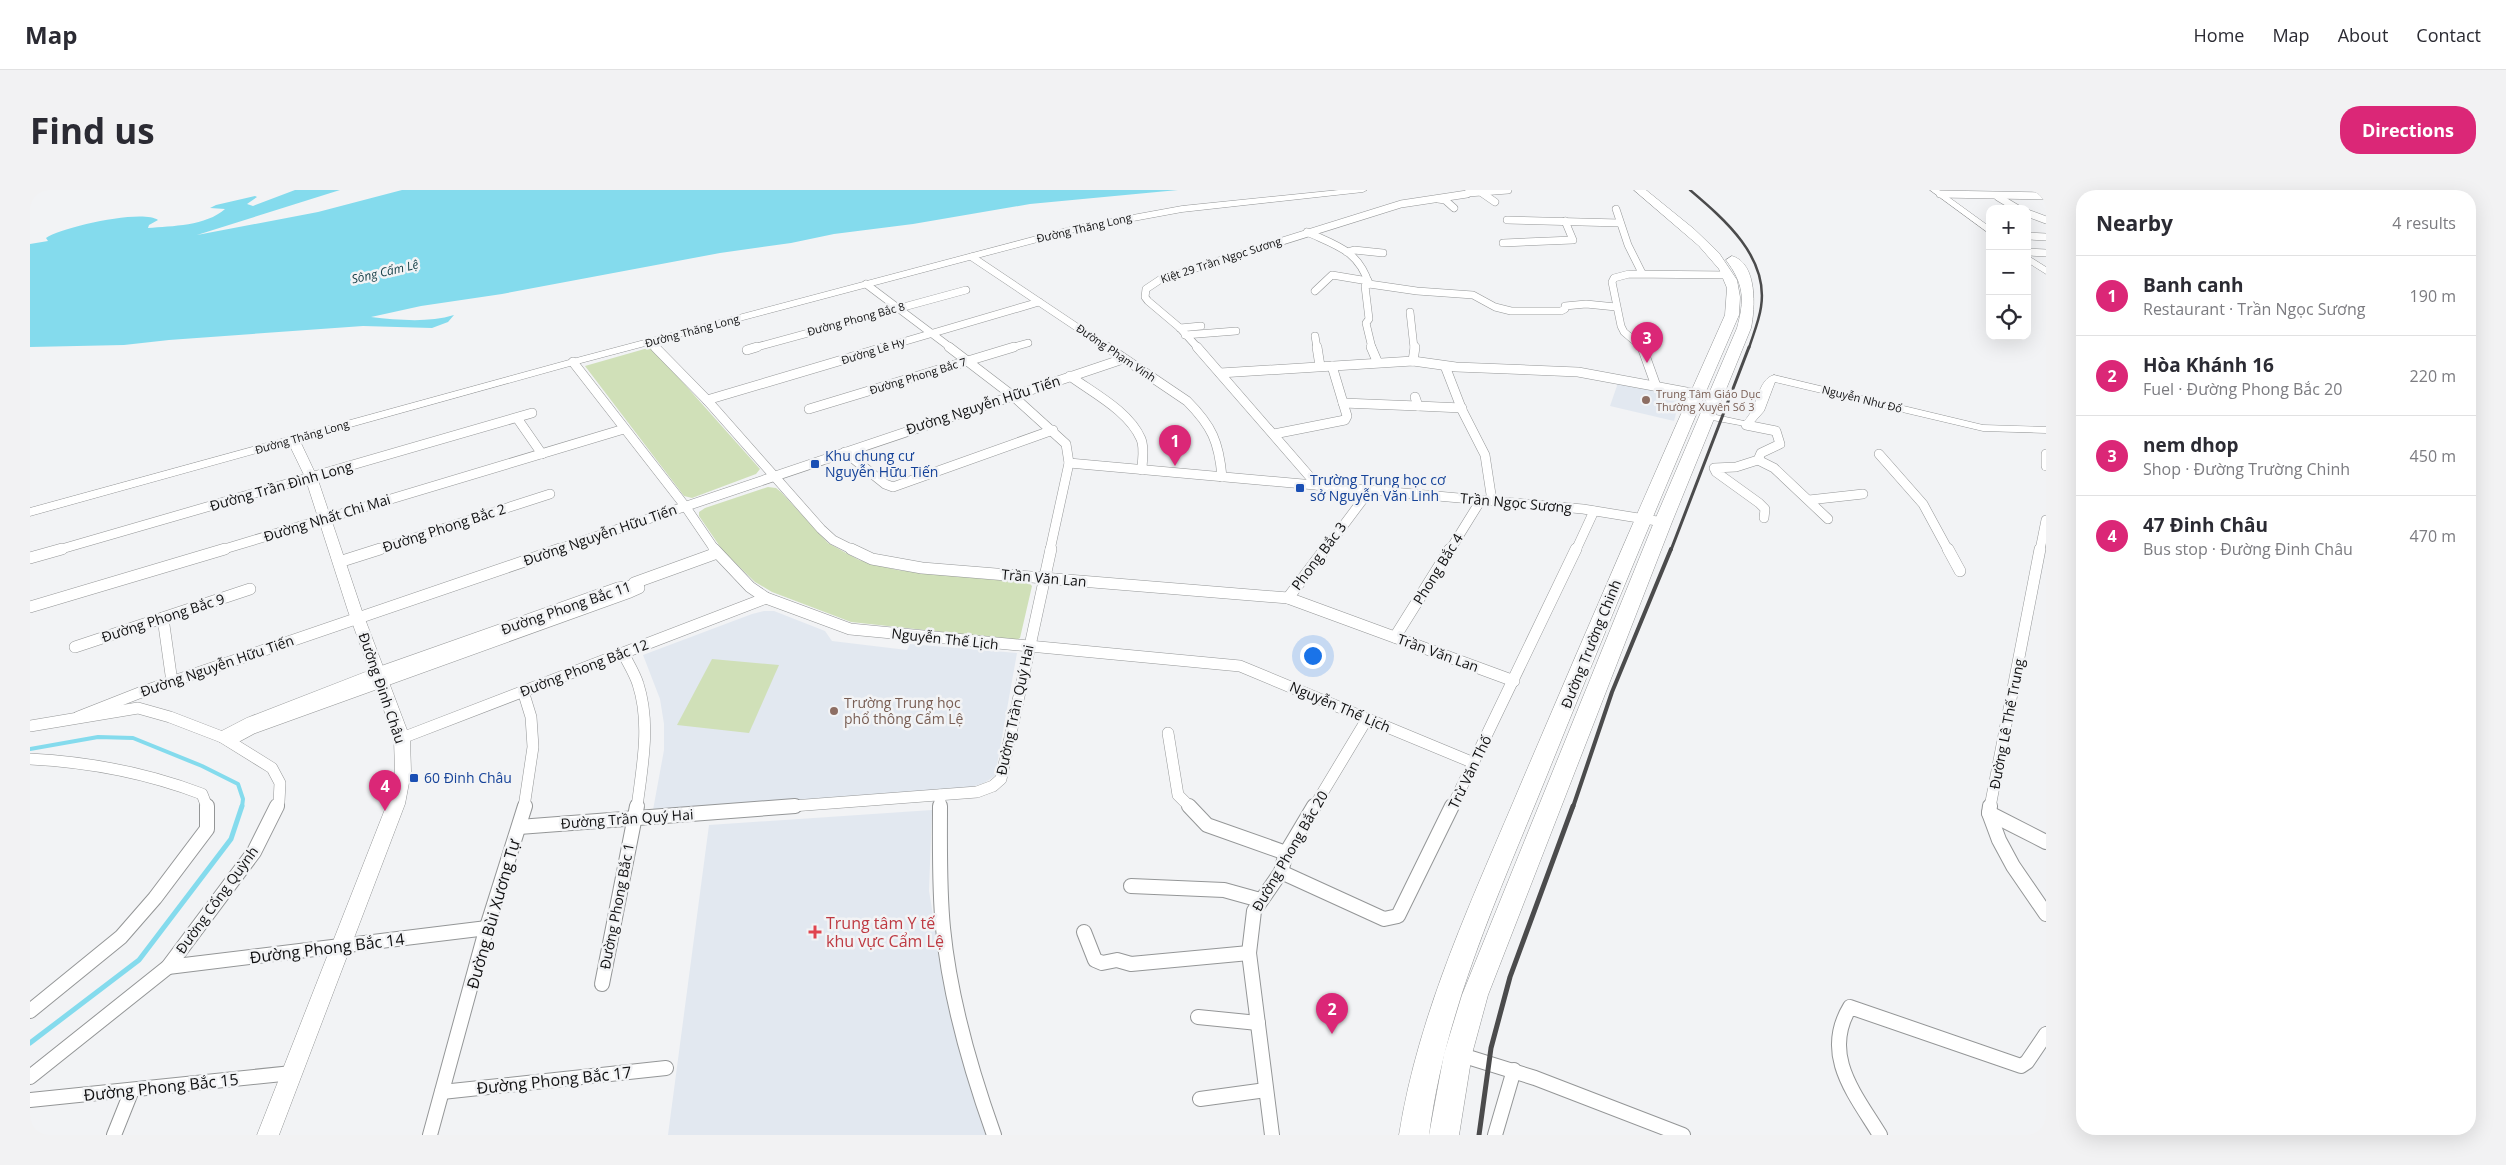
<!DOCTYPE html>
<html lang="en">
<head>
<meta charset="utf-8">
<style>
	:root { --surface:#fff; --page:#f2f2f3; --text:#2b2b33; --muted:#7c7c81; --line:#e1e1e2; --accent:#db2777 }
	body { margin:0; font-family:"Open Sans",sans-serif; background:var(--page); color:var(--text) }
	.controls { position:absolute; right:15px; top:15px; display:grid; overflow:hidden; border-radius:10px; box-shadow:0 5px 20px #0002 }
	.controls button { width:45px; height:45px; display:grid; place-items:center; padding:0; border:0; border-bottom:1px solid var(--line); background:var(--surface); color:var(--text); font:25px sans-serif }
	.you { position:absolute; left:1282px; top:465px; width:18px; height:18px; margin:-12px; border:4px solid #fff; border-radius:50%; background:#1a73e8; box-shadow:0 0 0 8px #1a73e833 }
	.badge { display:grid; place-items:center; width:32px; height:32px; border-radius:50%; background:var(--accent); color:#fff; font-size:16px; font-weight:700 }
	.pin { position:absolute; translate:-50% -41px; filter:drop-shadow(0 1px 2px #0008) }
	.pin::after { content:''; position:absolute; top:26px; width:18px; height:15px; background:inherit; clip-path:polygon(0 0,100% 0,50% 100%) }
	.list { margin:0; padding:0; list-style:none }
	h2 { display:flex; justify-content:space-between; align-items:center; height:65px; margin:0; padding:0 20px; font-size:21px }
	h2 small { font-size:16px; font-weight:400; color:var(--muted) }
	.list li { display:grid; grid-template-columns:32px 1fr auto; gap:15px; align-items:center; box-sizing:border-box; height:80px; padding:0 20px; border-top:1px solid var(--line) }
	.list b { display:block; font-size:19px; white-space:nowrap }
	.list p { margin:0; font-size:16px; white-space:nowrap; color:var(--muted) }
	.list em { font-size:16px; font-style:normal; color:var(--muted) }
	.icon { flex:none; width:28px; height:28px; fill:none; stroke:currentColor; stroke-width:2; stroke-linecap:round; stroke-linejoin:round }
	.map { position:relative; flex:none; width:2016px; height:945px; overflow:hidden; border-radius:20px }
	header { display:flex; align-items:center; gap:30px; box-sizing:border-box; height:70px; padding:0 25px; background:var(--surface); border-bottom:1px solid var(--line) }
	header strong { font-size:24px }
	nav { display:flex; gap:28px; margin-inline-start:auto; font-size:18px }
	.intro { display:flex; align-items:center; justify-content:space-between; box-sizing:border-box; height:120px; padding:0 30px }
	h1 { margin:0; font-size:35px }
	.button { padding:12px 22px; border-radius:20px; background:var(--accent); color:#fff; font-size:18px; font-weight:700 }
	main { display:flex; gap:30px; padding:0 30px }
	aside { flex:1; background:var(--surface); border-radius:20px; box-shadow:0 5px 20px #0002 }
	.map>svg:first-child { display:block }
	.built { fill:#e2e8f0 }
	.green { fill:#d0e0b8 }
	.water { fill:#84dbed }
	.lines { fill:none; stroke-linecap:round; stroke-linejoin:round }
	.stream-far1 { stroke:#84dbed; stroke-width:4 }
	.stream { stroke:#84dbed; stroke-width:5 }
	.street-far3-casing { stroke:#949697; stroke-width:8 }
	.street-far2-casing { stroke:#949697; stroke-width:10 }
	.street-far1-casing { stroke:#949697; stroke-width:12 }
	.street-casing { stroke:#949697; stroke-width:16 }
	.secondary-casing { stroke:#949697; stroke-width:1 }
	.highway-casing { stroke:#949697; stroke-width:1 }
	.street-far3 { stroke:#fff; stroke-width:7 }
	.street-far2 { stroke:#fff; stroke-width:9 }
	.street-far1 { stroke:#fff; stroke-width:11 }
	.street { stroke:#fff; stroke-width:14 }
	.secondary { fill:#fff; fill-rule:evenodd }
	.highway { fill:#fff; fill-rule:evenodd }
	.rail-far3 { stroke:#4b4b4c; stroke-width:2.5 }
	.rail-far2 { stroke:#4b4b4c; stroke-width:3 }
	.rail-far1 { stroke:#4b4b4c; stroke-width:4 }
	.rail { stroke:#4b4b4c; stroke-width:5 }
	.education-dot { fill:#8d6e63; stroke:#f2f3f5; stroke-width:2 }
	.transit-dot { fill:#1a4fb4; stroke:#f2f3f5; stroke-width:2 }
	.health-dot { fill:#e0444e; stroke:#f2f3f5; stroke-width:2 }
	.labels { text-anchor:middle; stroke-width:5; stroke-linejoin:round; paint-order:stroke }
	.far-street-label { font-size:11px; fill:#101011; stroke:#f2f3f5 }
	.far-education-label { font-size:11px; fill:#785e54; stroke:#f2f3f5; text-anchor:start }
	.far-water-label { font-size:12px; font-style:italic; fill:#174048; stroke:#f2f3f5 }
	.street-label { font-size:14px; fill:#101011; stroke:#f2f3f5 }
	.transit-label { font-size:14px; fill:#164399; stroke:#f2f3f5; text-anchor:start }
	.education-label { font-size:14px; fill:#785e54; stroke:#f2f3f5; text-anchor:start }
	.near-street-label { font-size:16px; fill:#101011; stroke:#f2f3f5 }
	.near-health-label { font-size:16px; fill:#be3a42; stroke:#f2f3f5; text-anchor:start }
</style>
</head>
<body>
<header>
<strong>Map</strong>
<nav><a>Home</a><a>Map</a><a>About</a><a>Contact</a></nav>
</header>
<div class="intro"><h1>Find us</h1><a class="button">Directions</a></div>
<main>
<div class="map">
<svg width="2016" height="945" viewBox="0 0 2016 945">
	<rect width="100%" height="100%" fill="#f2f3f5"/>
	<g class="built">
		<polygon points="1589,190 1651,204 1644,231 1580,216"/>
		<polygon points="734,421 744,421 795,441 802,451 877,460 880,454 987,463 965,586 954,593 935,599 623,620 634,560 634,534 630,509 613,465 722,424"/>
		<polygon points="902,620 899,701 913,784 957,945 638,945 679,635"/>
	</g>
	<g class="green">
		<polygon points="618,158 624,160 730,279 726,284 662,308 654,306 555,176"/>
		<polygon points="738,297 746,298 751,302 798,353 829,370 867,380 999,393 1002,396 990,448 987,450 821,432 742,402 725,392 693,361 669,326 669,322 675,318"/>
		<polygon points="682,469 749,475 719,543 647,535"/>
	</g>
	<path class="water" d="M265 0H310L167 45 288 22 372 0H1148L1000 14 883 34 804 44 761 53 690 63 472 104 391 116 341 127C368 130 398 133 424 125L418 132 402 138 333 136 139 150 94 155 0 157V54L18 51 16 48C32 37 112 19 128 30L119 35 118 38C142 36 176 36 195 19L180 18 186 15 225 6 227 7 217 14 223 16Z"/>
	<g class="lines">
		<polyline class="stream-far1" points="0,559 68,547 103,548 172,576 208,594 213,609 212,617"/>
		<polyline class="stream" points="0,853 109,770 201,649 212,616"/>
		<defs>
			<g id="street-far3">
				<polyline points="1438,3 1478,0"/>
				<polyline points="1452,3 1465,12"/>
				<polyline points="1910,4 2016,6"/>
				<polyline points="1968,7 1988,19"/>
				<polyline points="1408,9 1415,10 1424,18"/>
				<polyline points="1586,19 1598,55 1612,83"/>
				<polyline points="1997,23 2016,30"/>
				<polyline points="1477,30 1590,33"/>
				<path d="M1277 42C1307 56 1328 60 1339 94"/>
				<polyline points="1997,46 2016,47"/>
				<polyline points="1473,53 1543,50 1535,31"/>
				<polyline points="1317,62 1324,60 1353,63"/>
				<polyline points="1997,62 2016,63"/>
				<polyline points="942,67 1078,158"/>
				<polyline points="836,94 921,158"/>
				<polyline points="1339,94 1387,101 1443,105 1465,117 1481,121 1531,121 1535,119 1535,116 1556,114 1586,117"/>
				<polyline points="1339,94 1335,96 1339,129 1336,133 1342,158"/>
				<polyline points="1285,101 1302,85 1338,91"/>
				<polyline points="1380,122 1384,158"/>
				<polyline points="1150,138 1171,136"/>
				<polyline points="1155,145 1206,141"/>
				<polyline points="1285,146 1287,158"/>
				<polyline points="620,152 626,158"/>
				<polyline points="723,158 936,100"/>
				<polyline points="852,158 1009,112"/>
				<polyline points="980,158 998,153"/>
				<polyline points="1168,158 1150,138 1118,111 1115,107 1116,99 1131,89 1371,14 1437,4"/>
				<polyline points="1613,158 1594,142 1591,136 1582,92 1584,88 1599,84 1698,85"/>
			</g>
			<g id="street-far2">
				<polyline points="625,157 677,210 791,339 803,350 823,360"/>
				<polyline points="919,157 983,206 1036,254 1039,273 1020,360"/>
				<path d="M1077 157 1157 211C1182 236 1189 252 1192 287"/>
				<polyline points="1167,157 1287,295"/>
				<polyline points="1287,157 1290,176"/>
				<polyline points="1341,157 1347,171"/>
				<polyline points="1612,157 1626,196"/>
				<polyline points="717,160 727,157"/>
				<polyline points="1383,171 1385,157"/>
				<polyline points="543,172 655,316 685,360"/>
				<polyline points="1415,176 1432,220 1455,265 1462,311"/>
				<polyline points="1190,183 1383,171 1426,177 1548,182 1667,204"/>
				<path d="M1040 186C1063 203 1099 221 1111 249 1115 258 1112 270 1112 280"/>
				<polyline points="1385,207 1388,216 1432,218"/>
				<polyline points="677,210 856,157"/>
				<polyline points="1313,213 1388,216"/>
				<polyline points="779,219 984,157"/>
				<polyline points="487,228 512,264"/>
				<polyline points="1716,235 1746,241 1750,254 1731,263 1728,270 1706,277 1684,278 1686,282 1729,313 1735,319 1734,328"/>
				<polyline points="1244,244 1315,230 1317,226 1302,176"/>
				<polyline points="815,262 855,294 863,297 1023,240"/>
				<polyline points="1849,264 1893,314 1918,360"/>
				<polyline points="2016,264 2016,276"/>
				<polyline points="1728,270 1744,278 1798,329"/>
				<polyline points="1039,273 1553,319 1633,332"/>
				<polyline points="1779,310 1833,304"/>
				<polyline points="28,360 502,223"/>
				<polyline points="191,360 594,239"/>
				<polyline points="347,360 520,304"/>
				<polyline points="526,360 1093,169"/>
				<polyline points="1295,360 1340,300"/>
				<polyline points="1420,360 1451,310"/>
				<polyline points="1546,360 1564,321"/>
				<polyline points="2010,360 2016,330"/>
			</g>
			<g id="street-far1">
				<polyline points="684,359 720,397 736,408 820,439 1210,476 1444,573"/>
				<polyline points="821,359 842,369 892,378 1258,408 1484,491"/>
				<polyline points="1918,359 1930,381"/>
				<polyline points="0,368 32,359"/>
				<polyline points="309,372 350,359"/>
				<polyline points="604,393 687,363"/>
				<polyline points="1258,408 1295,359"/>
				<polyline points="0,417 195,359"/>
				<polyline points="133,428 142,492"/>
				<polyline points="1365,447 1420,359"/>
				<polyline points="45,457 220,399"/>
				<path d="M593 463C598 473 605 484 608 494 621 534 612 577 607 617"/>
				<polyline points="493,501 501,527 503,557 494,617"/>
				<polyline points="48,527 109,503 530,359"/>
				<polyline points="0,536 108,518 140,527 192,547 242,578 250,593 249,612 246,617"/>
				<polyline points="1138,543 1148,605 1160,617"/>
				<polyline points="192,547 219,533 348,483 588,398 608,395 609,398 600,402 223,538 199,551"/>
				<polyline points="372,548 736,408"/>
				<path d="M0 569C59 572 117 583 172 604L177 617"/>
				<polyline points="749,617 947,602 963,596 971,589 1021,359"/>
				<polyline points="910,617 910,605"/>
				<polyline points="1284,617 1337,529"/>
				<polyline points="1422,617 1546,359"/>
				<polyline points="1960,617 2010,359"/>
			</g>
			<g id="street">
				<path d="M910 616C910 657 909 697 913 738 920 809 940 878 964 945"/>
				<polyline points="1159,616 1177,635 1256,663"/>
				<polyline points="1960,616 1959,623 1969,650 1983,676 2016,724"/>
				<polyline points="1959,623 2016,652"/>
				<polyline points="489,637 765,616"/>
				<polyline points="1251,682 1354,729 1368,726 1422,616"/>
				<polyline points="1101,696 1194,700 1230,710"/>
				<polyline points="1054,742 1065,770 1072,773 1087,770 1101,774 1219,763"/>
				<polyline points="138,777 457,738"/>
				<polyline points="572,794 607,616"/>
				<polyline points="0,821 91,747 125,708 177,639 177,616"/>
				<polyline points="1168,827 1228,833"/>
				<polyline points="1428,864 1505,888 1653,945"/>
				<polyline points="0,887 138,777 224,662 247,616"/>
				<polyline points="412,902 636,878"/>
				<polyline points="1170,909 1236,900"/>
				<polyline points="0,910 262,883"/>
				<polyline points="84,945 102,900"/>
				<polyline points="400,945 456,740 495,616"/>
				<polyline points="1242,945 1219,763 1224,721 1251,682 1256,663 1284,616"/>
				<polyline points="1465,945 1484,880"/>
				<path d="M1850 945C1825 904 1791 865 1820 817L1991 876 1997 872 2016 844"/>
			</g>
			<g id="secondary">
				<polygon points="1309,0 1337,0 1333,2 1152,22 1049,41 547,174 270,251 287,287 332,421 380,548 381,582 375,614 249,945 227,945 357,614 365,582 364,548 318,421 275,287 259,254 0,326 0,318 539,170 1048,35 1152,16"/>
				<polygon points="1900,0 1909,0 1960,37 1960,44"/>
				<polygon points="1997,65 2016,77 2016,84 1997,72"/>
				<path d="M1744 185 1953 235 2016 237V243L1953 241 1745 192 1734 221 1720 237 1677 229 1671 226 1677 223 1714 231C1728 219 1727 189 1744 185Z"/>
			</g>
			<g id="highway">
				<path d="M1604 0H1616L1664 39 1689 63 1707 90 1710 107 1709 125C1642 279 1578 434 1515 590 1468 706 1415 820 1399 945H1369C1389 819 1444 706 1493 589 1559 434 1626 279 1695 125L1697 98 1689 79 1669 56Z"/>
				<path d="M1702 66C1728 73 1725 119 1721 138L1642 332 1458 805 1442 864 1429 945H1399L1414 864 1432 805 1624 332 1707 138C1715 109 1714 94 1696 70Z"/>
			</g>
		</defs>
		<use href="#street-far3" class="street-far3-casing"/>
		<use href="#street-far2" class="street-far2-casing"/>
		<use href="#street-far1" class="street-far1-casing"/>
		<use href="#street" class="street-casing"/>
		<use href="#secondary" class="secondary-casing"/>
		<use href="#highway" class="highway-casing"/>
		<use href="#street-far3" class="street-far3"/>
		<use href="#street-far2" class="street-far2"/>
		<use href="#street-far1" class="street-far1"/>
		<use href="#street" class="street"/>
		<use href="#secondary" class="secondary"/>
		<use href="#highway" class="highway"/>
		<path class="rail-far3" d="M1660 0C1694 29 1739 67 1731 117 1729 131 1723 145 1719 158"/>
		<polyline class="rail-far2" points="1641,360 1719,157"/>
		<polyline class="rail-far1" points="1543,617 1582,502 1641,359"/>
		<polyline class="rail" points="1449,945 1461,858 1480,787 1543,616"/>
	</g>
	<g class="education-dot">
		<circle cx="1616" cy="210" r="5"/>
		<circle cx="804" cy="521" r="5"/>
	</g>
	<g class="transit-dot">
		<rect x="780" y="269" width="10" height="10" rx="2.5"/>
		<rect x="1265" y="293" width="10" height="10" rx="2.5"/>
		<rect x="379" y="583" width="10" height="10" rx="2.5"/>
	</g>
	<path class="health-dot" d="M782.5 734.5h5v5h5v5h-5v5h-5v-5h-5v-5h5z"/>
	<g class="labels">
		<g class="far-street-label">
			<text transform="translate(1054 38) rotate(-13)" y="4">Đường Thăng Long</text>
			<text transform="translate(1191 70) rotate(-18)" y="4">Kiệt 29 Trần Ngọc Sương</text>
			<text transform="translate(826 129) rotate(-15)" y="4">Đường Phong Bắc 8</text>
			<text transform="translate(662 141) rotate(-15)" y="4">Đường Thăng Long</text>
			<text transform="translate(843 161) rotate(-17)" y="4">Đường Lê Hy</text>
			<text transform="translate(1086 163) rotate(34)" y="4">Đường Phạm Vinh</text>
			<text transform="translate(888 186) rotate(-17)" y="4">Đường Phong Bắc 7</text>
			<text transform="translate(1832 209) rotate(14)" y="4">Nguyễn Như Đổ</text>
			<text transform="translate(272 247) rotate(-16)" y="4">Đường Thăng Long</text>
		</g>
		<g class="far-education-label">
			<text x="1626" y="208">Trung Tâm Giáo Dục<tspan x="1626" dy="13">Thường Xuyên Số 3</tspan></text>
		</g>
		<g class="far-water-label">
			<text transform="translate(355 82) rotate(-13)" y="4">Sông Cẩm Lệ</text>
		</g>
		<g class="street-label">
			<text transform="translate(953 215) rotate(-18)" y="5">Đường Nguyễn Hữu Tiến</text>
			<text transform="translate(251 296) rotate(-16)" y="5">Đường Trần Đình Long</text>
			<text transform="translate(1486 313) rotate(5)" y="5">Trần Ngọc Sương</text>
			<text transform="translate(297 328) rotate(-17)" y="5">Đường Nhất Chi Mai</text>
			<text transform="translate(414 338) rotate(-18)" y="5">Đường Phong Bắc 2</text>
			<text transform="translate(570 345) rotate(-19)" y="5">Đường Nguyễn Hữu Tiến</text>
			<text transform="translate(1289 366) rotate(-53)" y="5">Phong Bắc 3</text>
			<text transform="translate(1408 379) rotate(-58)" y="5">Phong Bắc 4</text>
			<text transform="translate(1014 388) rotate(5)" y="5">Trần Văn Lan</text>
			<text transform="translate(536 418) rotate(-19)" y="5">Đường Phong Bắc 11</text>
			<text transform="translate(133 428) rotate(-18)" y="5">Đường Phong Bắc 9</text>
			<text transform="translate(915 449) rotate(6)" y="5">Nguyễn Thế Lịch</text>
			<text transform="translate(1561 454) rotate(-68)" y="5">Đường Trường Chinh</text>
			<text transform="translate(1408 463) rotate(20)" y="5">Trần Văn Lan</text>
			<text transform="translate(187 476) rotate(-19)" y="5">Đường Nguyễn Hữu Tiến</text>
			<text transform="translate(554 478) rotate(-21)" y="5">Đường Phong Bắc 12</text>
			<text transform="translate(352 498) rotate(71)" y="5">Đường Đinh Châu</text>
			<text transform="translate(1310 517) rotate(23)" y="5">Nguyễn Thế Lịch</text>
			<text transform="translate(985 520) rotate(-78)" y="5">Đường Trần Quý Hai</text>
			<text transform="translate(1977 534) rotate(-79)" y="5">Đường Lê Thế Trung</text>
			<text transform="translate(1440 582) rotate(-64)" y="5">Trừ Văn Thố</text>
			<text transform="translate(597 629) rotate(-4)" y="5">Đường Trần Quý Hai</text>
			<text transform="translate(1260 661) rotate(-60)" y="5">Đường Phong Bắc 20</text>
			<text transform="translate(187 710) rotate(-54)" y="5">Đường Cống Quỳnh</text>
			<text transform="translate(587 716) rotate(-79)" y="5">Đường Phong Bắc 1</text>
		</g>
		<g class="transit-label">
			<text x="795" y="271">Khu chung cư<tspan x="795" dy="16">Nguyễn Hữu Tiến</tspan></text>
			<text x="1280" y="295">Trường Trung học cơ<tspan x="1280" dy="16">sở Nguyễn Văn Linh</tspan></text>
			<text x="394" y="593">60 Đinh Châu</text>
		</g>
		<g class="education-label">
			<text x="814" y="518">Trường Trung học<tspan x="814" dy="16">phổ thông Cẩm Lệ</tspan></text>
		</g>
		<g class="near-street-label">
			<text transform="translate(463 724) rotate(-74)" y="6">Đường Bùi Xương Tự</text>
			<text transform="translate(297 758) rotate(-7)" y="6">Đường Phong Bắc 14</text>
			<text transform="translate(524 890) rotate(-6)" y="6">Đường Phong Bắc 17</text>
			<text transform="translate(131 897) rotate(-6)" y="6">Đường Phong Bắc 15</text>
		</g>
		<g class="near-health-label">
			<text x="796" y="739">Trung tâm Y tế<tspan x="796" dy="18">khu vực Cẩm Lệ</tspan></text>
		</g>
	</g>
</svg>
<div class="controls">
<button>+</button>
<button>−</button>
<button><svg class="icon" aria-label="locate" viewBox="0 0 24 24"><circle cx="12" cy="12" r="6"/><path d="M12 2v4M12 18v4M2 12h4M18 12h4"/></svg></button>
</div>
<div class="you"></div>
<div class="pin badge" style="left:1145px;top:276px">1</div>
<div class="pin badge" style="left:1302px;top:844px">2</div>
<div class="pin badge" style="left:1617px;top:173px">3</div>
<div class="pin badge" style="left:355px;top:621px">4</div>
</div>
<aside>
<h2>Nearby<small>4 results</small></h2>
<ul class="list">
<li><span class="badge">1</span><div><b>Banh canh</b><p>Restaurant · Trần Ngọc Sương</p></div><em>190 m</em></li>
<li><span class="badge">2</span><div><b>Hòa Khánh 16</b><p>Fuel · Đường Phong Bắc 20</p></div><em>220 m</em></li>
<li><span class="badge">3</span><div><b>nem dhop</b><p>Shop · Đường Trường Chinh</p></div><em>450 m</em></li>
<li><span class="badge">4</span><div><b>47 Đinh Châu</b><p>Bus stop · Đường Đinh Châu</p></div><em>470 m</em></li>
</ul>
</aside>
</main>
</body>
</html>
